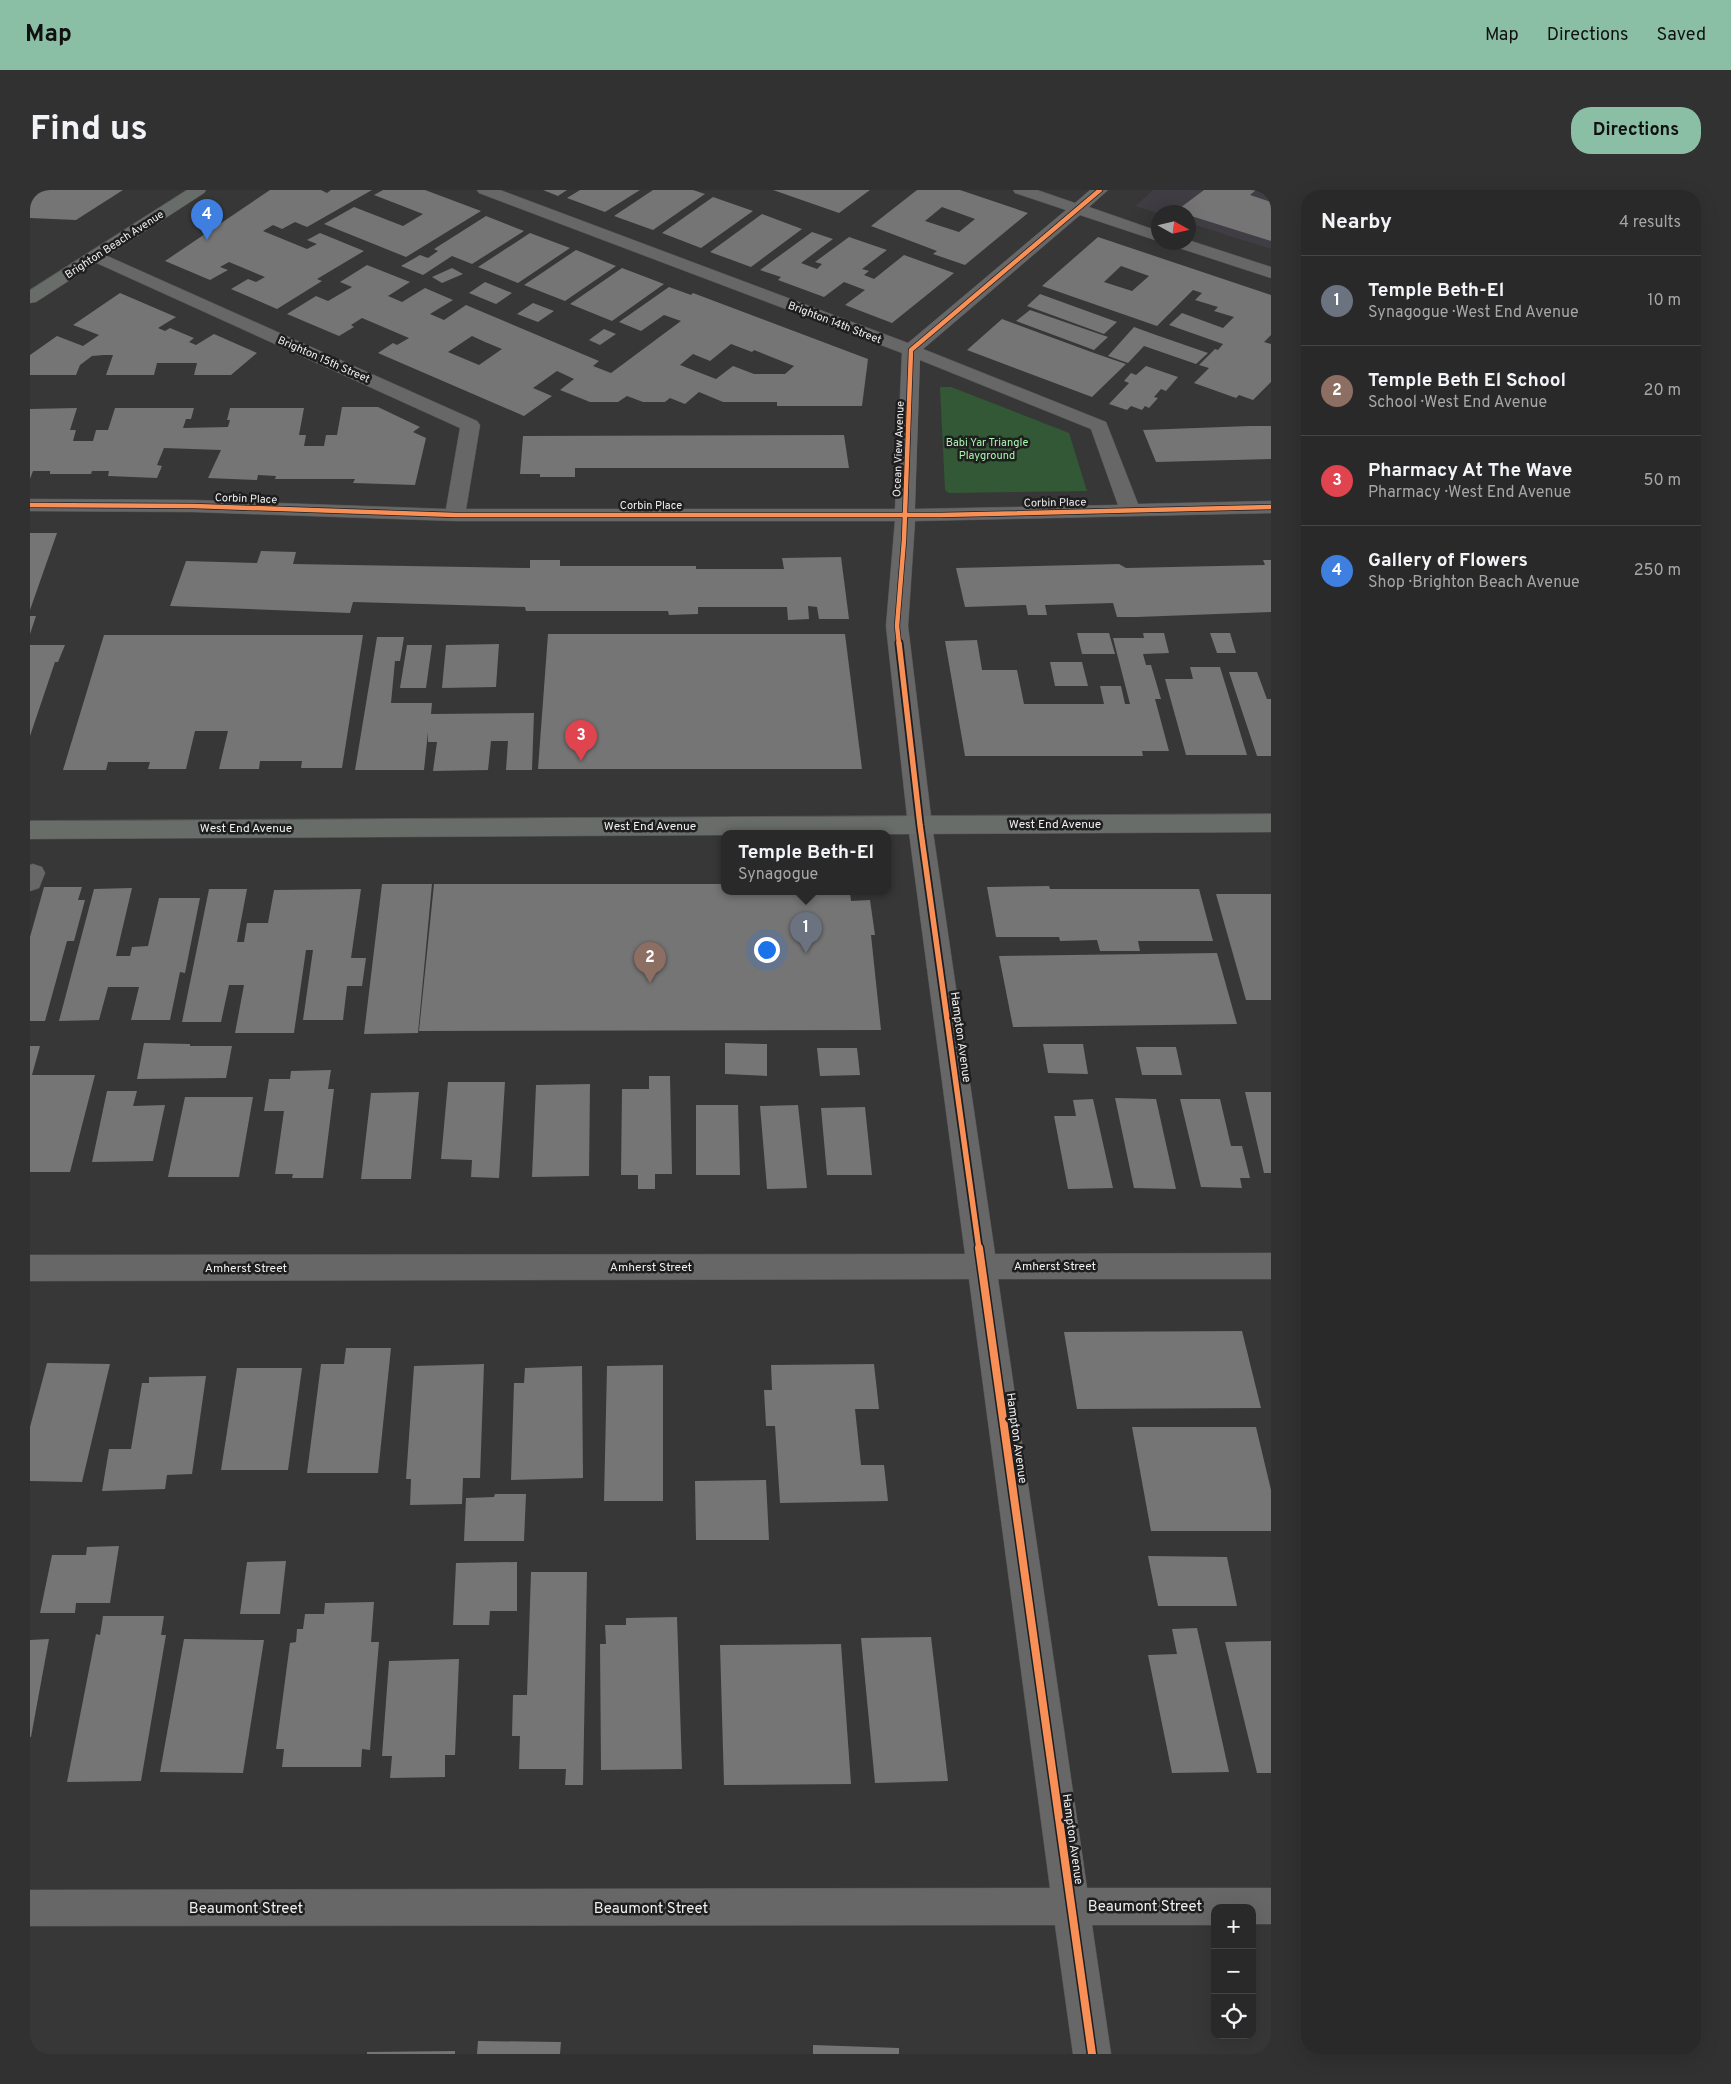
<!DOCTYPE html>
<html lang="en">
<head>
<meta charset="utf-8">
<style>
	:root { --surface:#292929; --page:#313131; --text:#f1f3f6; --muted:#a5a6a8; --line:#454546; --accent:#8abfa5 }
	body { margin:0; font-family:Overpass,sans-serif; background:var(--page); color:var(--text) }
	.controls { position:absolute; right:15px; bottom:15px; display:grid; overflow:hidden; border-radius:10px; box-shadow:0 5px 20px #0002 }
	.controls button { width:45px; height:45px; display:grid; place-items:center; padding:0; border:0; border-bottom:1px solid var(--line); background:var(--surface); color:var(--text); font:25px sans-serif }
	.compass { position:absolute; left:1121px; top:15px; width:45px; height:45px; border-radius:50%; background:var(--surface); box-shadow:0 5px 20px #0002; rotate:98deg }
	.you { position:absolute; left:736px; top:759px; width:18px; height:18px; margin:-12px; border:4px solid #fff; border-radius:50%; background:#1a73e8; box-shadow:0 0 0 8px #1a73e833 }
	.badge { display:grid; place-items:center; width:32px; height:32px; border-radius:50%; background:var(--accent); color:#fff; font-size:16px; font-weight:700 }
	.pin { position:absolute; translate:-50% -41px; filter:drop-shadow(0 1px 2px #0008) }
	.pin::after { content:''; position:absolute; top:26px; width:18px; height:15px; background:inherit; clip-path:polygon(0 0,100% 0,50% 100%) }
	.popup { position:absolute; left:691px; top:640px; width:170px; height:65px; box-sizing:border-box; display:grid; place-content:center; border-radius:10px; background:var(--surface); filter:drop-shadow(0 1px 4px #0005); font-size:16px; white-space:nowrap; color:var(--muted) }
	.popup b { font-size:19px; color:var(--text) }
	.popup::after { content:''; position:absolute; left:50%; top:100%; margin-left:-10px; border:10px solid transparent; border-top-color:var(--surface) }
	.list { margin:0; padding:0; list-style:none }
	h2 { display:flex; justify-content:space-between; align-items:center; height:65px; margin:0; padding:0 20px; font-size:21px }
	h2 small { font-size:16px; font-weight:400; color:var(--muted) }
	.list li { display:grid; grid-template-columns:32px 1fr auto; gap:15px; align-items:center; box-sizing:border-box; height:90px; padding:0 20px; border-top:1px solid var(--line) }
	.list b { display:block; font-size:19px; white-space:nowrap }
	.list p { margin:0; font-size:16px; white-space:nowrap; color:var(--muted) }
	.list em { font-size:16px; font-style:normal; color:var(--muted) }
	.icon { flex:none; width:28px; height:28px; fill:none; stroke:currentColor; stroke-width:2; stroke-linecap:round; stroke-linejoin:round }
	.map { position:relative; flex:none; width:1241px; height:1864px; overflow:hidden; border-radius:20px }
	header { display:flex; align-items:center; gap:30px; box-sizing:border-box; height:70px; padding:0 25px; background:var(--accent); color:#111 }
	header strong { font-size:24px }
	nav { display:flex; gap:28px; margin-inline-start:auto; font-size:18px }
	.intro { display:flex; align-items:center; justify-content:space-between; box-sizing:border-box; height:120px; padding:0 30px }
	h1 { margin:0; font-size:35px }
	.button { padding:12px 22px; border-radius:20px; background:var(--accent); color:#111; font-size:18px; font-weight:700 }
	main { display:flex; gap:30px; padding:0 30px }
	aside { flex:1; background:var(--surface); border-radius:20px; box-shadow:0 5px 20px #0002 }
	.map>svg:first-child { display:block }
	.built { fill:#413d44 }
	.green { fill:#335836 }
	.building { fill:#767576; fill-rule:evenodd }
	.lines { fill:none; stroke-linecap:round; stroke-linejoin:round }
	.minor-casing { stroke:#555456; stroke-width:1 }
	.major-casing { stroke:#555456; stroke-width:1 }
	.minor { fill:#676768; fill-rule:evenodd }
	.major { fill:#686d69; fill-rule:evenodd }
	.cycleway-far2-casing { stroke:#1e1e1f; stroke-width:6 }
	.cycleway-far1-casing { stroke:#1e1e1f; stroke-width:9 }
	.cycleway-casing { stroke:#1e1e1f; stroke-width:11 }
	.cycleway-far2 { stroke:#f78f57; stroke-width:4.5 }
	.cycleway-far1 { stroke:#f78f57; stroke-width:5.5 }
	.cycleway { stroke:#f78f57; stroke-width:8 }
	.labels { text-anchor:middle; stroke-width:5; stroke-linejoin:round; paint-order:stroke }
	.far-street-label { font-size:11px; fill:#efeef0; stroke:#1e1e1f }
	.far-park-label { font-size:11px; fill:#a8f6ad; stroke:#1e1e1f }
	.street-label { font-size:12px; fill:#efeef0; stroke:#1e1e1f }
	.near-street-label { font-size:15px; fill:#efeef0; stroke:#1e1e1f }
</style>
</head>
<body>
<header>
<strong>Map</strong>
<nav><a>Map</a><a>Directions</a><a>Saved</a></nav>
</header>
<div class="intro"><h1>Find us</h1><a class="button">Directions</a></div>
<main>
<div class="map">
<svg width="1241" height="1864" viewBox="0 0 1241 1864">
	<rect width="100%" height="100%" fill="#373737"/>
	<polygon class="built" points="1123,0 1241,0 1241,59 1159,33 1158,22 1128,23 1105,16"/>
	<polygon class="green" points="910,197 921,197 1039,243 1057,301 919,303 915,300"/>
	<g class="building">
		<polygon points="9,0 93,0 46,30 0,28 0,3 7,3"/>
		<polygon points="240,0 291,0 297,3 301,0 342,0 277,37 265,32 252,39 243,35 233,41 277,59 287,54 277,50 290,43 334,61 287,89 292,91 247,119 201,99 218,89 226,92 235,87 199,72 190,77 198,80 180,90 135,71"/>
		<polygon points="353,0 395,0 451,21 376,67 294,34 324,17 373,36 393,24 344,5"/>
		<polygon points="513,0 537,0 528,6"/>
		<polygon points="550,0 610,0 575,22 537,8"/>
		<polygon points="623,0 663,0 675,4 623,40 584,26"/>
		<polygon points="743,0 840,0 809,23"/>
		<path d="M887 0H930L998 23 935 75 903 64 907 61 841 36ZM912 17 945 29 929 42 895 31Z"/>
		<polygon points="1174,0 1226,0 1220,5 1241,12 1241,51 1158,25 1158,22 1146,21"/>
		<polygon points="683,7 723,21 671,58 632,43"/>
		<polygon points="732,24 772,39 721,77 680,62"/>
		<polygon points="456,26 494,41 442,74 422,66 393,85 371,76 390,65 398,68 408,61 404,59"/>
		<polygon points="782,42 803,49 771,73 787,79 792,74 785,72 819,47 857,60 832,79 839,81 834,85 844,89 874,65 924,83 862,133 815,115 835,100 814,92 794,107 748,90 751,87 730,80"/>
		<polygon points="500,43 540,58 488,93 448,77"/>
		<path d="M1068 47 1241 105V145L1234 152 1241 154V192L1223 210 1209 205 1206 208 1164 193 1179 178 1169 175 1185 159 1188 160 1193 154 1139 135 1152 123 1193 138 1204 127 1184 121 1188 117 1165 110 1172 103 1163 100 1127 136 1012 96ZM1091 76 1119 86 1102 101 1074 92Z"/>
		<polygon points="546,60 586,76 535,111 494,95"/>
		<path d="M337 75 380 92 358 106 372 112 395 98 423 110 400 124 414 130 436 115 569 171 563 176 581 183 651 131 634 125 611 141 589 132 639 97 661 105 663 103 838 169 832 216H747V212H693L669 202 655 214 640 208 635 212H613L597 206 588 212H560L530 200 544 189 527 181 503 198 522 206 494 226 348 163 363 153 367 155 379 148 332 128 321 135 324 137 309 146 257 124 286 106 298 111 322 97 310 92ZM442 146 455 152 472 159 449 175 418 162ZM701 154 722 162 724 160 764 176 755 184H724L703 176 686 189 650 175 663 164 680 171Z"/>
		<polygon points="422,78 433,84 412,93 402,87"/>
		<polygon points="592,78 634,94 582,131 540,114"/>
		<polygon points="455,92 482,103 466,114 439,103"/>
		<polygon points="90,103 146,127 128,138 135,141 140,138 164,148 159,152 166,155 184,144 227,163 201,185 164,185 167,173 127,173 124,185 76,185 83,165 74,165 62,166 50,175 46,185 0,185 0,165 27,146 53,156 69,145 43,135"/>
		<polygon points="1010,104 1087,132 1074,144 997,116"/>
		<polygon points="503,113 524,121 508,132 487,124"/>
		<polygon points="1000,120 1078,147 1064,160 986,131"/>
		<polygon points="972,129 1064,163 1096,174 1062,207 937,160"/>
		<polygon points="1104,137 1126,145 1178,163 1166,174 1114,156 1098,173 1078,166"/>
		<polygon points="574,139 586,144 570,155 559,150"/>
		<polygon points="1116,176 1148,187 1136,201 1131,199 1124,207 1128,208 1119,218 1115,216 1112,220 1101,216 1097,220 1079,214 1099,193 1094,191 1101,183 1106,185"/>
		<polygon points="312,217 348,217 390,237 383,242 396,248 385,295 323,293 325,289 245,289 246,286 228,285 227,290 178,288 191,260 134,258 127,275 132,276 127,288 78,286 79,281 62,281 61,284 20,284 20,281 3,281 0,289 0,219 47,218 40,240 46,240 43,251 63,251 66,240 78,240 85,218 164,218 161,229 156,229 153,238 198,237 200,230 197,230 200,218 274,218 269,245 276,245 274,256 294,256 296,245 307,245"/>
		<polygon points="1220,236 1241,236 1241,269 1126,272 1113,240"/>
		<polygon points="814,245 819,278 545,278 545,287 510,287 510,284 490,284 493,246"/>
		<polygon points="0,343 27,343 0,420"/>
		<polygon points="231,361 266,362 263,374 500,378 500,370 530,370 530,376 666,376 666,379 754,379 752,368 811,367 819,429 789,429 787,417 778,416 779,429 758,430 757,417 668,417 668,424 639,425 638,421 496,421 495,417 323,412 320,423 140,416 156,371 227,373"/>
		<polygon points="1233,370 1241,370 1241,422 1107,427 1087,427 1083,413 1015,415 1017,425 998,425 996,415 935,417 926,378 1089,374 1096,378 1235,375"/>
		<polygon points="0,426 6,426 0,444"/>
		<polygon points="1047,443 1079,443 1085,464 1052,464"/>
		<polygon points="1113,443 1134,443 1139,463 1113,464 1116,475 1121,475 1131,509 1125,509 1139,561 1112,561 1113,566 935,566 915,451 947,450 952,480 987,480 994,514 1074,514 1070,496 1091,496 1095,514 1100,514 1083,448 1114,448"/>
		<polygon points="1180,443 1200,443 1206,463 1187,463"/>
		<polygon points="518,444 815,444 832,579 508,579"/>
		<polygon points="74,445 333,445 312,578 271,578 272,571 230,571 229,579 189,579 198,541 165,541 156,579 118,579 120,572 78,572 76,580 33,580"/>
		<polygon points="347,447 374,447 370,471 365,471 361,513 402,513 401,524 504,523 502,580 476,580 478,551 461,551 458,580 403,581 407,552 398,552 398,542 394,580 325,580"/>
		<polygon points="469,454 466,497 412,498 416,455"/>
		<polygon points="0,455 35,455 28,472 25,472 0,546"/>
		<polygon points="377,455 402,455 396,498 370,498"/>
		<polygon points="1020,472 1052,472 1058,496 1025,496"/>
		<polygon points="1160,477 1190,477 1217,565 1156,565 1135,489 1163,489"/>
		<polygon points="1199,482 1227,482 1237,509 1241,509 1241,566 1227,566"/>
		<polygon points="352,694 402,694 388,843 334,844"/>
		<polygon points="404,694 695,694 695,702 820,702 821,711 840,710 845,745 841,745 851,840 389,841"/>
		<polygon points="1019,696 1020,699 1169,699 1183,751 1108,751 1110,761 1070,761 1067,750 1030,751 1029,747 966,747 957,697"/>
		<polygon points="14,697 52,697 48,710 55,710 44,751 37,751 15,831 0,831 0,747"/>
		<polygon points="102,698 86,766 100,766 102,757 118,756 129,708 170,708 155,783 150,782 140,830 101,830 109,797 78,797 69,830 29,831 64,699"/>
		<polygon points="179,699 217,699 207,752 214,752 217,733 238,733 244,700 331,699 321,768 336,768 332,796 317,796 313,830 273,830 283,760 276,760 264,843 205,843 214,795 199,795 191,832 152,832"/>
		<polygon points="1186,704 1241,704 1241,810 1216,810"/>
		<polygon points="1187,763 1207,834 983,837 969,766"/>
		<polygon points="114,853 160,854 160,856 202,856 196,888 107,889"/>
		<polygon points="695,853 737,854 737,886 695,884"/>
		<polygon points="1013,854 1053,854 1058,884 1018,883"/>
		<polygon points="0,856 10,856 2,885 65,885 40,982 0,982"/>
		<polygon points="1106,857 1146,857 1152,885 1112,885"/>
		<polygon points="787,858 827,858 830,885 790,886"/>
		<polygon points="301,880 298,899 304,899 293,988 262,988 263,984 245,984 254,921 234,921 239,889 260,889 261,881"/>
		<polygon points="619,886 640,886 642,984 625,984 625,999 608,999 608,985 591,985 592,899 619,899"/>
		<polygon points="418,892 475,892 469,988 441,987 442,970 411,969"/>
		<polygon points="560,894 559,986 502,987 506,895"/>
		<polygon points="77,901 107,901 103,916 135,915 123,971 62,972"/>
		<polygon points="389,902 381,989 331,989 341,903"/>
		<polygon points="1215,902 1241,902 1241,983 1234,983"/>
		<polygon points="155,907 223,907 209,987 138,987"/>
		<polygon points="1085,908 1126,909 1146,999 1104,998"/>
		<polygon points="1063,909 1083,998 1038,999 1024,926 1046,926 1043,910"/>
		<polygon points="1150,909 1190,909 1201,956 1212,956 1220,988 1210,988 1212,998 1171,997"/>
		<polygon points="666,915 708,915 710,985 666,985"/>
		<polygon points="768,915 777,998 737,999 730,916"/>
		<polygon points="835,917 842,985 797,985 791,918"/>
		<polygon points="1212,1141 1231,1218 1047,1219 1034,1142"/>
		<polygon points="316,1158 361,1158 348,1283 277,1283 291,1174 314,1174"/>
		<polygon points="17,1173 80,1174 52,1292 0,1291 0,1237"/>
		<polygon points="454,1174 450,1288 433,1288 432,1314 380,1315 381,1289 376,1289 384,1176"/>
		<polygon points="844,1174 849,1219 825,1219 831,1275 854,1275 858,1311 750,1313 745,1236 736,1236 734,1200 742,1200 741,1175"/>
		<polygon points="633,1175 633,1311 574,1311 577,1176"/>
		<polygon points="552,1176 553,1288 481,1290 484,1193 494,1193 495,1178"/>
		<polygon points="207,1178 272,1178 258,1280 191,1280"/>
		<polygon points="176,1186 162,1284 137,1285 135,1299 72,1301 79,1259 101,1259 112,1193 119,1193 119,1187"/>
		<polygon points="1102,1237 1226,1237 1241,1300 1241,1341 1121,1341"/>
		<polygon points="736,1290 739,1350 666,1350 665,1291"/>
		<polygon points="465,1304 496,1304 494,1351 434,1351 436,1308 464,1307"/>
		<polygon points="89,1356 80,1413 46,1413 45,1423 10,1423 22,1365 56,1365 57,1357"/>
		<polygon points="1118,1366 1197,1367 1207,1416 1128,1416"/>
		<polygon points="256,1371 250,1424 210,1424 217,1372"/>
		<polygon points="487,1372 487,1421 460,1421 459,1435 423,1435 426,1373"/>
		<polygon points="501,1382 557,1382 553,1595 535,1595 536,1579 489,1579 490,1546 482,1546 483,1505 497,1505"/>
		<polygon points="344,1412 341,1452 349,1452 340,1560 332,1559 331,1577 252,1577 254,1559 246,1559 260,1453 266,1452 267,1439 273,1439 275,1424 294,1424 295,1413"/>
		<polygon points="73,1426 134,1426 131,1445 136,1445 111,1591 37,1592 66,1444 70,1445"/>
		<polygon points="647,1427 652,1579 571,1580 570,1454 576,1454 575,1435 596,1435 596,1428"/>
		<polygon points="1167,1438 1199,1582 1142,1583 1118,1465 1147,1464 1142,1439"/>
		<polygon points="901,1447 918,1591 845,1593 831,1448"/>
		<polygon points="19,1449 1,1547 0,1547 0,1450"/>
		<polygon points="154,1449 234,1450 213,1583 130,1582"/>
		<polygon points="1241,1451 1241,1583 1227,1583 1195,1452"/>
		<polygon points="811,1454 821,1594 694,1595 690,1455"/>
		<polygon points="429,1469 425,1565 415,1565 415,1587 360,1588 362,1566 352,1566 359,1471"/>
		<polygon points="448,1851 531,1852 530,1864 447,1864"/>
		<polygon points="783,1855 869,1858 869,1864 783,1864"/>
		<polygon points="425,1861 425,1864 337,1864 337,1862"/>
	</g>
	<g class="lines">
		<defs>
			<g id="minor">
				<path d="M447 0H470L878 153 1036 20 985 3 983 0H1007L1045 13 1060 0H1078L1059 17 1128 41V51L1050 25 893 159 1076 232 1108 314 1241 311V323L885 331 878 436 902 635 965 1064 1241 1063V1089H968L1057 1698H1241V1734H1222V1718H1185V1735H1062L1081 1864H1043L1025 1735 0 1736V1700L1020 1698 939 1089 0 1091V1065L935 1064 878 635 856 436 865 331H425L164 322 0 321V309L164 310 416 319 430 238 60 70 57 66 60 62 66 61 447 231 450 235 436 319H865L872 163 449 3ZM890 170 1061 239 1088 315 885 319Z"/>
				<polygon points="1158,50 1241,77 1241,88 1143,56 1141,52 1158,52"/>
				<polygon points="3,674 12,677 15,683 9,698 0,701 0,675"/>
			</g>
			<g id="major">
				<polygon points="157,0 176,0 174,3 6,112 0,113 0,100"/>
				<polygon points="1241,624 1241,642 0,649 0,631"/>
			</g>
		</defs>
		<use href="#minor" class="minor-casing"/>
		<use href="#major" class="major-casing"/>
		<use href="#minor" class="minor"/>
		<use href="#major" class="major"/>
		<defs>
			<g id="cycleway-far2">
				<polyline points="0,315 164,316 425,325 911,325 1241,317"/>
				<polyline points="869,454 867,436 874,350 881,160 1070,0"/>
			</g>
			<polyline id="cycleway-far1" points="869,453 890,635 949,1059"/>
			<polyline id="cycleway" points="949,1058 1062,1864"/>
		</defs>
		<use href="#cycleway-far2" class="cycleway-far2-casing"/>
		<use href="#cycleway-far1" class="cycleway-far1-casing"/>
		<use href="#cycleway" class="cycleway-casing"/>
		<use href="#cycleway-far2" class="cycleway-far2"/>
		<use href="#cycleway-far1" class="cycleway-far1"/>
		<use href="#cycleway" class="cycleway"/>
	</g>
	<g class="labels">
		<g class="far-street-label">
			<text transform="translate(84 54) rotate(-33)" y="4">Brighton Beach Avenue</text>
			<text transform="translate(805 132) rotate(21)" y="4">Brighton 14th Street</text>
			<text transform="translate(294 169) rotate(24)" y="4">Brighton 15th Street</text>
			<text transform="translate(868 259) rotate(-88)" y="4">Ocean View Avenue</text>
			<text transform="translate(216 308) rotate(2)" y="4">Corbin Place</text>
			<text transform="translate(1025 312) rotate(-1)" y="4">Corbin Place</text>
			<text x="621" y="319">Corbin Place</text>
		</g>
		<g class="far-park-label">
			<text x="957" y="256">Babi Yar Triangle<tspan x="957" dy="13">Playground</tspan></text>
		</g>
		<g class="street-label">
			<text x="1025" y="638">West End Avenue</text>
			<text x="620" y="640">West End Avenue</text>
			<text x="216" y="642">West End Avenue</text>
			<text transform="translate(931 847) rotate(82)" y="4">Hampton Avenue</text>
			<text x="1025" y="1080">Amherst Street</text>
			<text x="621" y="1081">Amherst Street</text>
			<text x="216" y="1082">Amherst Street</text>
			<text transform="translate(987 1248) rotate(82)" y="4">Hampton Avenue</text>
			<text transform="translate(1043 1649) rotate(82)" y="4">Hampton Avenue</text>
		</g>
		<g class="near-street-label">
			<text x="1115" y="1721">Beaumont Street</text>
			<text x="216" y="1723">Beaumont Street</text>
			<text x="621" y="1723">Beaumont Street</text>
		</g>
	</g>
</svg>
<div class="controls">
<button>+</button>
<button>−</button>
<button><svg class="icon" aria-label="locate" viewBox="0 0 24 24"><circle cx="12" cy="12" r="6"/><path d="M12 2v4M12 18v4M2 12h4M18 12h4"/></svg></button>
</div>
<svg class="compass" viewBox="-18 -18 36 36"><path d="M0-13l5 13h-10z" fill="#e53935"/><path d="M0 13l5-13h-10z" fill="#a5a6a8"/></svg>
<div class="you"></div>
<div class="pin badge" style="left:776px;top:763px;background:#6b7280">1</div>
<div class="popup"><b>Temple Beth-El</b>Synagogue</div>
<div class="pin badge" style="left:620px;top:793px;background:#8d6e63">2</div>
<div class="pin badge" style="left:551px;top:571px;background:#e0444e">3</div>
<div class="pin badge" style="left:177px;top:50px;background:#3f7fe0">4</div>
</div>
<aside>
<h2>Nearby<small>4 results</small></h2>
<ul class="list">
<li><span class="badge" style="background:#6b7280">1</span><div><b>Temple Beth-El</b><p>Synagogue · West End Avenue</p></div><em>10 m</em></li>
<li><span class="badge" style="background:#8d6e63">2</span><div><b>Temple Beth El School</b><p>School · West End Avenue</p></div><em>20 m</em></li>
<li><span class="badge" style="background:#e0444e">3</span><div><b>Pharmacy At The Wave</b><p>Pharmacy · West End Avenue</p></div><em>50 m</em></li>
<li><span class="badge" style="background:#3f7fe0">4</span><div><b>Gallery of Flowers</b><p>Shop · Brighton Beach Avenue</p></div><em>250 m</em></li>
</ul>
</aside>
</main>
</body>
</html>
